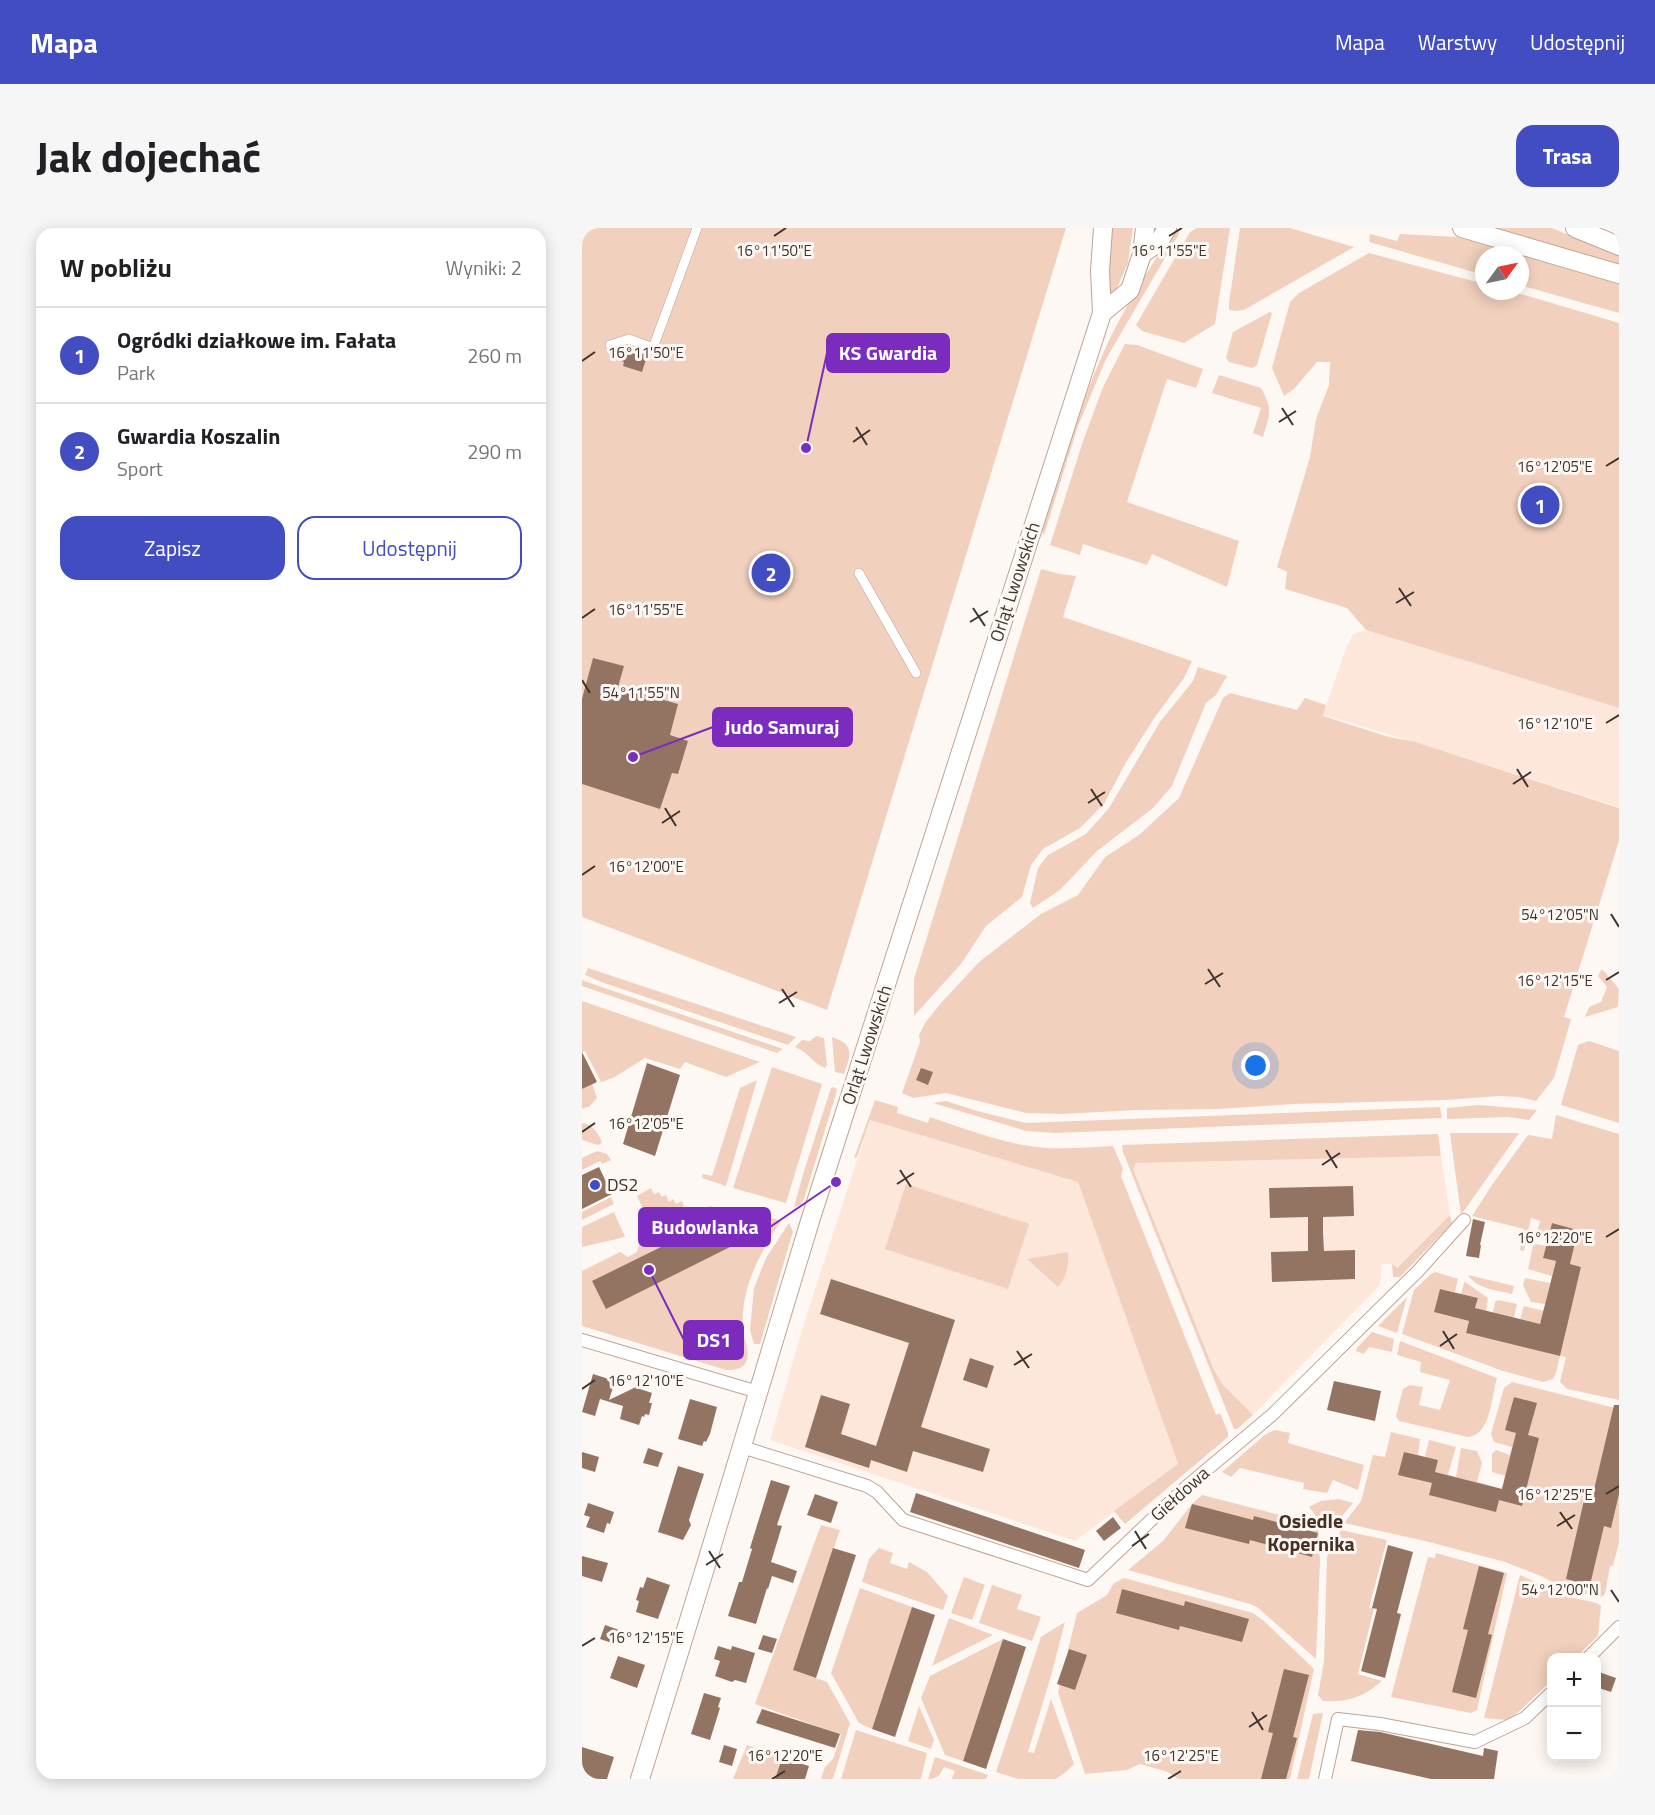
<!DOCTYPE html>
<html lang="pl">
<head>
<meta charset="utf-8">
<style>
	:root { --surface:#fff; --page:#f6f6f6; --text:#202124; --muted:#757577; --line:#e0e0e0; --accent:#434dc2 }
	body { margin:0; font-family:"Titillium Web",sans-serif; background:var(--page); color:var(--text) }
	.controls { position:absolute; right:18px; bottom:18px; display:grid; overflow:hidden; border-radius:12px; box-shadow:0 3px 15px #0003 }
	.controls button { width:54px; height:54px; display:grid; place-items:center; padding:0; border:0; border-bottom:2px solid var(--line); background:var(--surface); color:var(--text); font:30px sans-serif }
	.compass { position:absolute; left:893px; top:18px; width:54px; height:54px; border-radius:50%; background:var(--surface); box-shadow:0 3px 15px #0003; rotate:57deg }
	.you { position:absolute; left:674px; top:838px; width:21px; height:21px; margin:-15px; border:4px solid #fff; border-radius:50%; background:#1a73e8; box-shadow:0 0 0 9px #1a73e833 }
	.badge { display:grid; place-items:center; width:39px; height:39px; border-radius:50%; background:var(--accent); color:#fff; font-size:20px; font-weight:700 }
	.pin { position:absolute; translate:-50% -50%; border:3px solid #fff; box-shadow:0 2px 6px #0006 }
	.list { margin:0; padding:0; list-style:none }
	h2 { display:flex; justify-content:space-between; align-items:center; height:78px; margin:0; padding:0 24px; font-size:26px }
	h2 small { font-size:20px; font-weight:400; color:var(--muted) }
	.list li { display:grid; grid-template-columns:39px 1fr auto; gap:18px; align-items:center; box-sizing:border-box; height:96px; padding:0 24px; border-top:2px solid var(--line) }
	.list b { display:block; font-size:22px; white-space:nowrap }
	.list p { margin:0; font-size:20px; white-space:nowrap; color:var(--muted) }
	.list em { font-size:20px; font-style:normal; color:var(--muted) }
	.actions { display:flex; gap:12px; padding:18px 24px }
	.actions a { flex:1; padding:14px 0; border:2px solid var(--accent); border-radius:18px; text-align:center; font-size:21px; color:var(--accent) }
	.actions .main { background:var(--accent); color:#fff }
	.map { position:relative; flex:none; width:1037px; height:1551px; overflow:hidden; border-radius:18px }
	header { display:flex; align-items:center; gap:36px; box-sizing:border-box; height:84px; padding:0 30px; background:var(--accent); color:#fff }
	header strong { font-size:28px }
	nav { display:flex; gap:33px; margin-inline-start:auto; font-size:21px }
	.intro { display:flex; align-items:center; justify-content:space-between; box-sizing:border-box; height:144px; padding:0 36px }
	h1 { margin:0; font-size:42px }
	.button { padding:15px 27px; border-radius:18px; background:var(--accent); color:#fff; font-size:21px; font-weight:700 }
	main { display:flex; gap:36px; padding:0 36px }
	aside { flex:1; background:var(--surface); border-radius:18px; box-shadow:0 3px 15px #0003 }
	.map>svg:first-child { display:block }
	.built { fill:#fde7db }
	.green { fill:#f1d0bd }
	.building { fill:#937463 }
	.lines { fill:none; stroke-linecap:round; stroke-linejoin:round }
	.pedestrian-casing { stroke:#bea495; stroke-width:10 }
	.minor-casing { stroke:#bea495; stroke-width:14 }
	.secondary-casing { stroke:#bea495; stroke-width:20 }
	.pedestrian { stroke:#fff; stroke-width:9 }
	.minor { stroke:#fff; stroke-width:12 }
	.secondary { stroke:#fff; stroke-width:18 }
	.ticks { fill:none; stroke:#3f342e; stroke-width:2 }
	.poi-dot { fill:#434dc2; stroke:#fef8f5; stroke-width:2 }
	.labels { text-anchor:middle; stroke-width:6; stroke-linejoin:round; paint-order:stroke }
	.street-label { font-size:18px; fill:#3f342e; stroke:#fef8f5 }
	.poi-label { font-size:18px; fill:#3f342e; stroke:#fef8f5; text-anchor:start }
	.neighbourhood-label { font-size:20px; font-weight:bold; fill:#463124; stroke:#fef8f5 }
	.ticks-label { font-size:15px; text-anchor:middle; fill:#3f342e; stroke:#fef8f5; stroke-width:6; stroke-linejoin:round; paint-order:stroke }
	.leader { fill:none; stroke:#7b2cbf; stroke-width:2 }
	.callout-dot { fill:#7b2cbf; stroke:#fef8f5; stroke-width:2 }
	.callout { fill:#7b2cbf; stroke:#7b2cbf; stroke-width:2 }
	.callout-label { font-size:20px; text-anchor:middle; font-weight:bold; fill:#fff }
</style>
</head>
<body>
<header>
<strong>Mapa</strong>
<nav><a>Mapa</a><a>Warstwy</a><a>Udostępnij</a></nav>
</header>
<div class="intro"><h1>Jak dojechać</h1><a class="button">Trasa</a></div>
<main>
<aside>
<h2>W pobliżu<small>Wyniki: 2</small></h2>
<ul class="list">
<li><span class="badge">1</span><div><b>Ogródki działkowe im. Fałata</b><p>Park</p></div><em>260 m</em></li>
<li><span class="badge">2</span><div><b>Gwardia Koszalin</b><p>Sport</p></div><em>290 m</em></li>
</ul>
<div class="actions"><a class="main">Zapisz</a><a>Udostępnij</a></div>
</aside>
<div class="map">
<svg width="1037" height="1551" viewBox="0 0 1037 1551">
	<rect width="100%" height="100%" fill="#fef8f5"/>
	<g class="built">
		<polygon points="784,402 1037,480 1037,579 830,513 741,487 763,423 771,406"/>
		<polygon points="288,892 496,954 596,1236 493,1313 188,1212 223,1092"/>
		<polygon points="859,928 868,987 814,1041 810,1036 800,1036 798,1057 671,1187 641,1157 631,1140 550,941 555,935"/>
	</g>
	<g class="green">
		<polygon points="0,0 484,0 245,782 0,689"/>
		<polygon points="528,0 551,0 546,35 531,69 525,67"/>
		<path d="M592 0 597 1V6L524 131 496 198 462 307 459 301C478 243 495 184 520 128 539 83 568 42 592 0Z"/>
		<polygon points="615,0 648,0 633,96 602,115 560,103 554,97 608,4"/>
		<polygon points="658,0 708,0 772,19 662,82 653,83 647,82 647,75"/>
		<polygon points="912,0 970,0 1037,28 1037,37"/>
		<polygon points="788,6 815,13 818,6 876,9 938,27 902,27 902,47 787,14"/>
		<polygon points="787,25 902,56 902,63 929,63 1037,95 1037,480 784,402 765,380 703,361 705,344 695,339 728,229 734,191 747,157 748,134 735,134 712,161 702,168 690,140 708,74 717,65"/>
		<polygon points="938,27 1037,56 1037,85 938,57"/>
		<polygon points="688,84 690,85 675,137 670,140 647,134 644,130 651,104"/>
		<polygon points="543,116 555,117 621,141 614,160 585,151 545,274 657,313 645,359 570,326 565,337 501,316 498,327 468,317 501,213 521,159"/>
		<path d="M637 147 679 160C691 182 688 185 681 209L671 205 679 180 630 165Z"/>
		<polygon points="459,341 478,346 494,348 481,389 610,433 602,450 573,489 543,536 522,576 498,600 461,621 449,637 440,669 404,698 379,736 332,788 332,751"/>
		<polygon points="616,439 645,448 634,467 624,475 590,558 571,580 514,624 478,662 451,680 448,675 456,640 466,627 504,606 527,580 578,494 611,453"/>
		<polygon points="648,465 715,482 723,470 744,477 741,488 807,509 830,513 1037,580 1037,613 982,789 989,791 972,850 954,873 937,869 917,868 864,872 712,876 636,881 554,882 481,886 444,885 364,865 331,870 320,865 338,814 337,807 343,795 359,775 397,734 459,686 496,667 523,629 557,607 597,570 641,470"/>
		<polygon points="6,740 214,809 206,817 22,755 3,747"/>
		<polygon points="1020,741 1037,761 1036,779 1003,789 1007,779 1019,774 1025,759 1016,748"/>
		<polygon points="0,752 5,754 201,821 195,825 0,758"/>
		<polygon points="0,773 178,834 144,849 103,834 98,841 63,830 31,850 19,854 3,823 0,824"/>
		<path d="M234 808 242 810 245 837 243 840C231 836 225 823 213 819L220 812 228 813Z"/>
		<path d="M250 809C273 817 269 826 262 846L253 844Z"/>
		<polygon points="1007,813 1037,823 1037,895 979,877 996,817"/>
		<polygon points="190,839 240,856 204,975 151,960"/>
		<polygon points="175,852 144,958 120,950 121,946 130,948 158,860"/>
		<polygon points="10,856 15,870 8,878 0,881 0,861"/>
		<polygon points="251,859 255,861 254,866 222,971 218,977 212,979 222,943 249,860"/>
		<path d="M293 872 316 879 315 885 346 895 348 889C386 902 425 917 465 920 487 921 509 919 531 918L541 941 539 948 634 1187 638 1185 646 1204V1209L543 1296 532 1283 596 1236 496 954 288 892 275 929 272 930Z"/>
		<polygon points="364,873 395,883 443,895 858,879 860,890 473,905 444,903 351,875"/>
		<polygon points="897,877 955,882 947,892 926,889 865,891 865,880"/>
		<polygon points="974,887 1037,906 1037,1172 985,1161 978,1154 984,1129 978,1128 974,1145 971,1151 961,1154 921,1143 820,1106 832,1062 849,1046 854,1044 876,1051 873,1064 858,1061 852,1084 887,1093 884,1105 978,1128 999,1039 988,1036 996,1002 970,995 965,1012 954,1008 958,993 949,990 942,1023 938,1022 942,1001 890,988 910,957 946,907 970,911"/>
		<path d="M0 895C10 896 17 905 20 915L16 917 0 912Z"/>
		<polygon points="868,905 937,905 879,987"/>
		<polygon points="856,906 859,928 554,935 551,941 631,1140 641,1157 671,1187 655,1201 652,1201 541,924 540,917"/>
		<polygon points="15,923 25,926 29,932 20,936 18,933 0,942 0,930"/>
		<polygon points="324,956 447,996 426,1061 303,1021"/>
		<polygon points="69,960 72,966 77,964 80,969 84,967 87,974 91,971 94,976 100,973 102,978 74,993 64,987 55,968"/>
		<polygon points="29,969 32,976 0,992 0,984"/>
		<path d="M128 978 150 983 155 986 162 980 199 993C177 1027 158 1061 161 1102 162 1113 169 1123 164 1134 160 1142 151 1142 144 1142L0 1098V1043L38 1024 46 1029 55 1024 58 1013Z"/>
		<polygon points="32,984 43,1009 0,1019 0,999"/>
		<polygon points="868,987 870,995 818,1049 811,1049 810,1036 815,1040"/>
		<polygon points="207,995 211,1004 209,1010 178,1116 172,1116 168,1102 172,1060 184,1030"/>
		<polygon points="954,1016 964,1018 961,1030 974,1033 970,1048 946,1041 951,1018"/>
		<path d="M486 1024C487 1038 485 1048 476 1059L445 1031Z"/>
		<path d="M886 1047 932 1058 930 1066C914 1062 895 1061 886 1047Z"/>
		<polygon points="943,1050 968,1055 963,1076 949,1074 941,1057"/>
		<polygon points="883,1054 906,1070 904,1083 893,1080 896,1070 879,1066 882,1055"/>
		<polygon points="825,1069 815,1105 796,1098"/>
		<polygon points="916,1072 935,1076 932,1090 911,1085 913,1074"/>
		<polygon points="942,1078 962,1083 958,1096 938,1091"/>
		<polygon points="790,1104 812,1111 810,1124 787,1119 782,1126 774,1123 775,1120"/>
		<path d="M818 1113 915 1150C910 1168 908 1208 886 1209L817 1193 814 1188 821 1161 828 1157 841 1159 837 1177 858 1182 868 1152 838 1144 839 1134 815 1127Z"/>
		<polygon points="930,1154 1037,1181 1037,1315 1031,1338 1028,1338 1023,1366 1019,1369 985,1362 959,1348 923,1334 843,1313 762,1295 779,1273 791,1227 803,1229 809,1204 838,1211 836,1227 843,1229 847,1212 874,1219 866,1247 874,1249 879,1220 895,1223 900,1235 895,1254 920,1261 923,1248 910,1244 910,1226 914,1222 928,1227 930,1219 912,1214 909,1206 922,1160"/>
		<polygon points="693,1202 708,1205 706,1215 782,1237 776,1262 751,1252 745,1265 721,1261 722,1255 658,1240 649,1249 640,1244 684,1206"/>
		<polygon points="620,1267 736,1297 738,1333 734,1431 675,1379 668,1376 546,1342 581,1313 610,1276"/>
		<polygon points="757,1271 771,1275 755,1294 736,1290 727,1279 739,1273"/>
		<polygon points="239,1297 258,1302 211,1442 245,1454 268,1495 251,1551 239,1551 243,1539 251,1531 259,1507 173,1476"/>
		<path d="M759 1302 805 1312 787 1380H792L776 1446 800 1453C780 1470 767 1474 741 1473L736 1467 742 1433 745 1329Z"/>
		<polygon points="297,1320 311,1325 308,1335 325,1341 327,1334 345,1344 366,1368 361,1382 280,1354 287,1331"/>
		<polygon points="854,1325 925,1345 895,1482 889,1485 809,1469 846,1329 853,1330"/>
		<polygon points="938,1347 983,1368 1015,1375 1019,1378 1016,1408 994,1429 969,1430 969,1453 929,1491 924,1492 902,1490"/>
		<polygon points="382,1349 403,1357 390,1392 369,1385"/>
		<polygon points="542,1350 671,1385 682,1393 732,1441 708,1551 596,1551 586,1544 558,1536 545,1542 503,1546 476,1464 495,1385 525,1367 532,1355"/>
		<polygon points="410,1357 440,1367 435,1381 459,1389 450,1413 397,1395"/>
		<polygon points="278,1360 330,1379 290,1501 277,1495 249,1445"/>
		<polygon points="367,1390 411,1407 350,1438"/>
		<polygon points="483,1394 469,1448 446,1524 452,1525 469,1471 492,1536 484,1544 474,1551 436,1551 414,1544 459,1409"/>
		<polygon points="421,1411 381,1533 363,1527 339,1470 348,1448"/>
		<polygon points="337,1478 352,1512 349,1521 326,1513"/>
		<polygon points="741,1485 727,1551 715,1551 731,1486"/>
		<polygon points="274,1502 345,1525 339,1551 259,1551"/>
		<polygon points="165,1517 200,1529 193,1551 151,1551"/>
		<path d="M353 1529 406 1547 404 1551H370L373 1543 362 1539C358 1547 356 1551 346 1551Z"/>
	</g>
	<g class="building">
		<polygon points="47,118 66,125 60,144 41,138 42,134 33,131 36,122"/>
		<polygon points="11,430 42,438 36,459 96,476 88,507 106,513 96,546 90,545 78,581 0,556 0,471"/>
		<polygon points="0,824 15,854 0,861"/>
		<polygon points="65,835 98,847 73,928 41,916"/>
		<polygon points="339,840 351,844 346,857 334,852"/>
		<polygon points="17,939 30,966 0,981 0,947"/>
		<polygon points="771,958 772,988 741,989 741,1005 742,1023 773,1022 773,1051 690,1054 689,1024 726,1023 726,989 688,990 687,960"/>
		<polygon points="150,984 164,1011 24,1081 10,1053"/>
		<polygon points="891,991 903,994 898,1017 899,1017 897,1030 884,1028"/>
		<polygon points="970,995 996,1002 988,1036 999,1039 978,1128 884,1105 887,1093 852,1084 858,1061 896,1070 893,1080 958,1096 974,1033 961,1030"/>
		<polygon points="249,1051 373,1092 339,1199 408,1221 401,1244 331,1223 325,1244 289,1232 287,1240 223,1219 239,1167 268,1176 259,1206 294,1218 327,1115 238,1086"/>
		<polygon points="388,1130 412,1138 405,1160 381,1152"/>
		<polygon points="11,1146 33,1153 27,1172 56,1158 58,1161 70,1165 67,1175 70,1175 67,1187 63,1186 62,1189 60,1188 57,1197 38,1191 41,1178 18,1171 13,1188 0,1184"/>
		<polygon points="752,1153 799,1163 793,1193 745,1182"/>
		<polygon points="932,1169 955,1175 946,1207 957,1210 940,1278 917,1272 914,1284 847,1267 850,1255 816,1247 822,1224 856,1232 853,1244 920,1261 934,1205 923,1202"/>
		<polygon points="108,1171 135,1179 128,1206 124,1214 122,1213 120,1218 96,1211"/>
		<polygon points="1032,1177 1037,1177 1037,1266 1029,1300 1022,1298 1008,1357 984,1351 1003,1268 1010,1270"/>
		<polygon points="66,1220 81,1225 76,1239 61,1235"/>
		<polygon points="0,1224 17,1229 13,1244 0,1240"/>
		<polygon points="96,1238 122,1246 107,1292 109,1297 101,1312 76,1304"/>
		<polygon points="189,1252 208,1258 195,1297 200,1298 189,1334 215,1343 211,1355 190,1348 186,1361 185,1360 174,1396 146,1388 157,1354 160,1354 170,1321 168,1320"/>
		<polygon points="334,1265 503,1322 497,1340 328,1284"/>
		<polygon points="233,1266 256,1274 249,1295 225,1287"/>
		<polygon points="6,1275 32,1284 28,1296 25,1295 22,1305 4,1299 8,1289 2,1287"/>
		<polygon points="610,1276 671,1292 672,1288 736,1305 730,1329 668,1312 667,1316 603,1300"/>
		<polygon points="531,1289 539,1300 522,1313 514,1303"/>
		<polygon points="806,1317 831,1324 815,1385 819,1386 803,1450 779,1443 795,1381 790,1380"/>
		<polygon points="251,1320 274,1327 234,1450 211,1442"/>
		<polygon points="0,1328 26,1335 20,1354 0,1348"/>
		<polygon points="897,1338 922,1345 906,1406 910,1407 894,1470 870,1464 886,1402 881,1401"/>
		<polygon points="65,1349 88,1357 76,1391 54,1384 57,1373 54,1372 58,1359 61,1360"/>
		<polygon points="540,1361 602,1378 603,1373 667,1391 660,1414 598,1398 597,1402 534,1385"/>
		<polygon points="330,1379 353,1387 313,1509 290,1501"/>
		<polygon points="23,1397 37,1402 33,1416 18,1411"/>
		<polygon points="181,1407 195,1411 190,1425 176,1421"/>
		<polygon points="421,1411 444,1419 404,1541 381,1533"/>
		<polygon points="136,1418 149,1422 150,1418 173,1425 164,1455 153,1452 150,1454 133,1448 138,1433 132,1431"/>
		<polygon points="487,1421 505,1427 493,1462 475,1456"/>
		<polygon points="36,1428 63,1437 55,1460 28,1450"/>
		<polygon points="702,1441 727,1447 711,1509 715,1510 704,1551 679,1551 691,1505 686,1504"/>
		<polygon points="1014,1443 1034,1450 1029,1464 1014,1459"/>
		<polygon points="122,1465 139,1470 136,1479 138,1480 128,1512 109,1506"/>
		<polygon points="180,1481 258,1506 253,1520 174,1495"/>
		<polygon points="776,1502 798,1504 901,1528 902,1520 916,1523 912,1551 849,1551 769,1533"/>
		<polygon points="142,1517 155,1521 150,1538 137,1534"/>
		<polygon points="0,1519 32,1529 25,1551 0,1551"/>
		<polygon points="200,1530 227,1538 223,1551 193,1551"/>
	</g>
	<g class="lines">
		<defs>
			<g id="pedestrian">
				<polyline points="28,117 47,111 71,120 115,0"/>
				<polyline points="277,345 334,445"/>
			</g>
			<g id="minor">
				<polyline points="0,1112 176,1164"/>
				<polyline points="160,1219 285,1258 295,1264 321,1292 506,1352 604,1259 691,1186 836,1043 882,992"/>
				<polyline points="1006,1430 1037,1399"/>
				<polyline points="743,1551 756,1491 798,1496 893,1514 943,1490 969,1465"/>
			</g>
			<g id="secondary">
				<polyline points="880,0 1037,46"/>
				<polyline points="993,0 1037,18"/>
				<polyline points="560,26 577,14 585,0"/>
				<polyline points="520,85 548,62 560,26 563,0"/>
				<polyline points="58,1551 120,1350 228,993 520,85 518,43 521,0"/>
			</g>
		</defs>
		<use href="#pedestrian" class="pedestrian-casing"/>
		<use href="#minor" class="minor-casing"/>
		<use href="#secondary" class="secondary-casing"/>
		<use href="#pedestrian" class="pedestrian"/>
		<use href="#minor" class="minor"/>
		<use href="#secondary" class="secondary"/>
	</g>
	<path class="ticks" d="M192 8 204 0M587 8 600 0M0 133 13 124M700 180 711 197M697 194 714 183M274 199 285 217M271 214 288 202M1024 238 1037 230M817 360 829 378M814 375 832 364M391 380 403 398M0 390 13 381M388 394 406 383M0 452 8 465M1024 495 1037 487M935 541 946 559M931 556 949 544M509 561 520 578M506 575 523 564M83 580 94 598M80 595 98 583M0 647 13 638M1029 686 1037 699M626 741 638 759M1024 752 1037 744M623 756 641 745M200 761 212 779M197 775 215 764M0 904 13 895M744 922 755 940M740 937 758 925M318 942 329 959M315 956 332 945M1024 1009 1037 1001M861 1103 872 1121M858 1118 875 1106M435 1123 447 1140M432 1137 450 1126M0 1161 13 1152M1024 1266 1037 1258M978 1284 990 1301M975 1298 993 1287M553 1303 564 1321M550 1318 567 1306M127 1323 138 1340M124 1337 141 1326M1029 1362 1037 1374M0 1418 13 1410M670 1484 681 1502M667 1499 685 1487M190 1551 203 1543M586 1551 599 1543"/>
	<circle class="poi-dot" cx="13" cy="957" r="6"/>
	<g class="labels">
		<g class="street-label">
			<text transform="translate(433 354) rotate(-72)" y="6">Orląt Lwowskich</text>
			<text transform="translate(285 817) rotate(-72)" y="6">Orląt Lwowskich</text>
			<text transform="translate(598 1266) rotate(-42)" y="6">Giełdowa</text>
		</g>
		<g class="poi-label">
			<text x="25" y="963">DS2</text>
		</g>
		<g class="neighbourhood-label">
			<text x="729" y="1300">Osiedle<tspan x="729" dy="23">Kopernika</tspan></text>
		</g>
	</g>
	<g class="ticks-label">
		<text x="192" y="28">16°11'50"E</text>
		<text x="587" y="28">16°11'55"E</text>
		<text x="64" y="130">16°11'50"E</text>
		<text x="973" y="244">16°12'05"E</text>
		<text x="64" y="387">16°11'55"E</text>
		<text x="59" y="470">54°11'55"N</text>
		<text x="973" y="501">16°12'10"E</text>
		<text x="64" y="644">16°12'00"E</text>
		<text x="978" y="692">54°12'05"N</text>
		<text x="973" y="758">16°12'15"E</text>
		<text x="64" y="901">16°12'05"E</text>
		<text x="973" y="1015">16°12'20"E</text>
		<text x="64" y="1158">16°12'10"E</text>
		<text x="973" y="1272">16°12'25"E</text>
		<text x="978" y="1367">54°12'00"N</text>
		<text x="64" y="1415">16°12'15"E</text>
		<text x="203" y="1533">16°12'20"E</text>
		<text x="599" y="1533">16°12'25"E</text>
	</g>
	<path class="leader" d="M224 220L245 125M51 529L131 499M254 954L188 999M67 1042L102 1112"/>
	<g class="callout-dot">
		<circle cx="224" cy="220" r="6"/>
		<circle cx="51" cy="529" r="6"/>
		<circle cx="254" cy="954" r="6"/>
		<circle cx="67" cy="1042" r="6"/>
	</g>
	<g class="callout">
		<rect x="245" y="106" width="122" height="38" rx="6"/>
		<rect x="131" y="480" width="139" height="38" rx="6"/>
		<rect x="57" y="980" width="131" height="38" rx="6"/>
		<rect x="102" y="1093" width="59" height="38" rx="6"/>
	</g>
	<g class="callout-label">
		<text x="306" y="132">KS Gwardia</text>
		<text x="200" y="506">Judo Samuraj</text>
		<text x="123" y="1006">Budowlanka</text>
		<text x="132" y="1119">DS1</text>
	</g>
</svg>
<div class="controls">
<button>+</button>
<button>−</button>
</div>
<svg class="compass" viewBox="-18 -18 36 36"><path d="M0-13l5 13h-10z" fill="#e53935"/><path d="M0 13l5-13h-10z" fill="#757577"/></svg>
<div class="you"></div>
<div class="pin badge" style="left:958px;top:277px">1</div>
<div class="pin badge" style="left:189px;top:345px">2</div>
</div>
</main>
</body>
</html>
